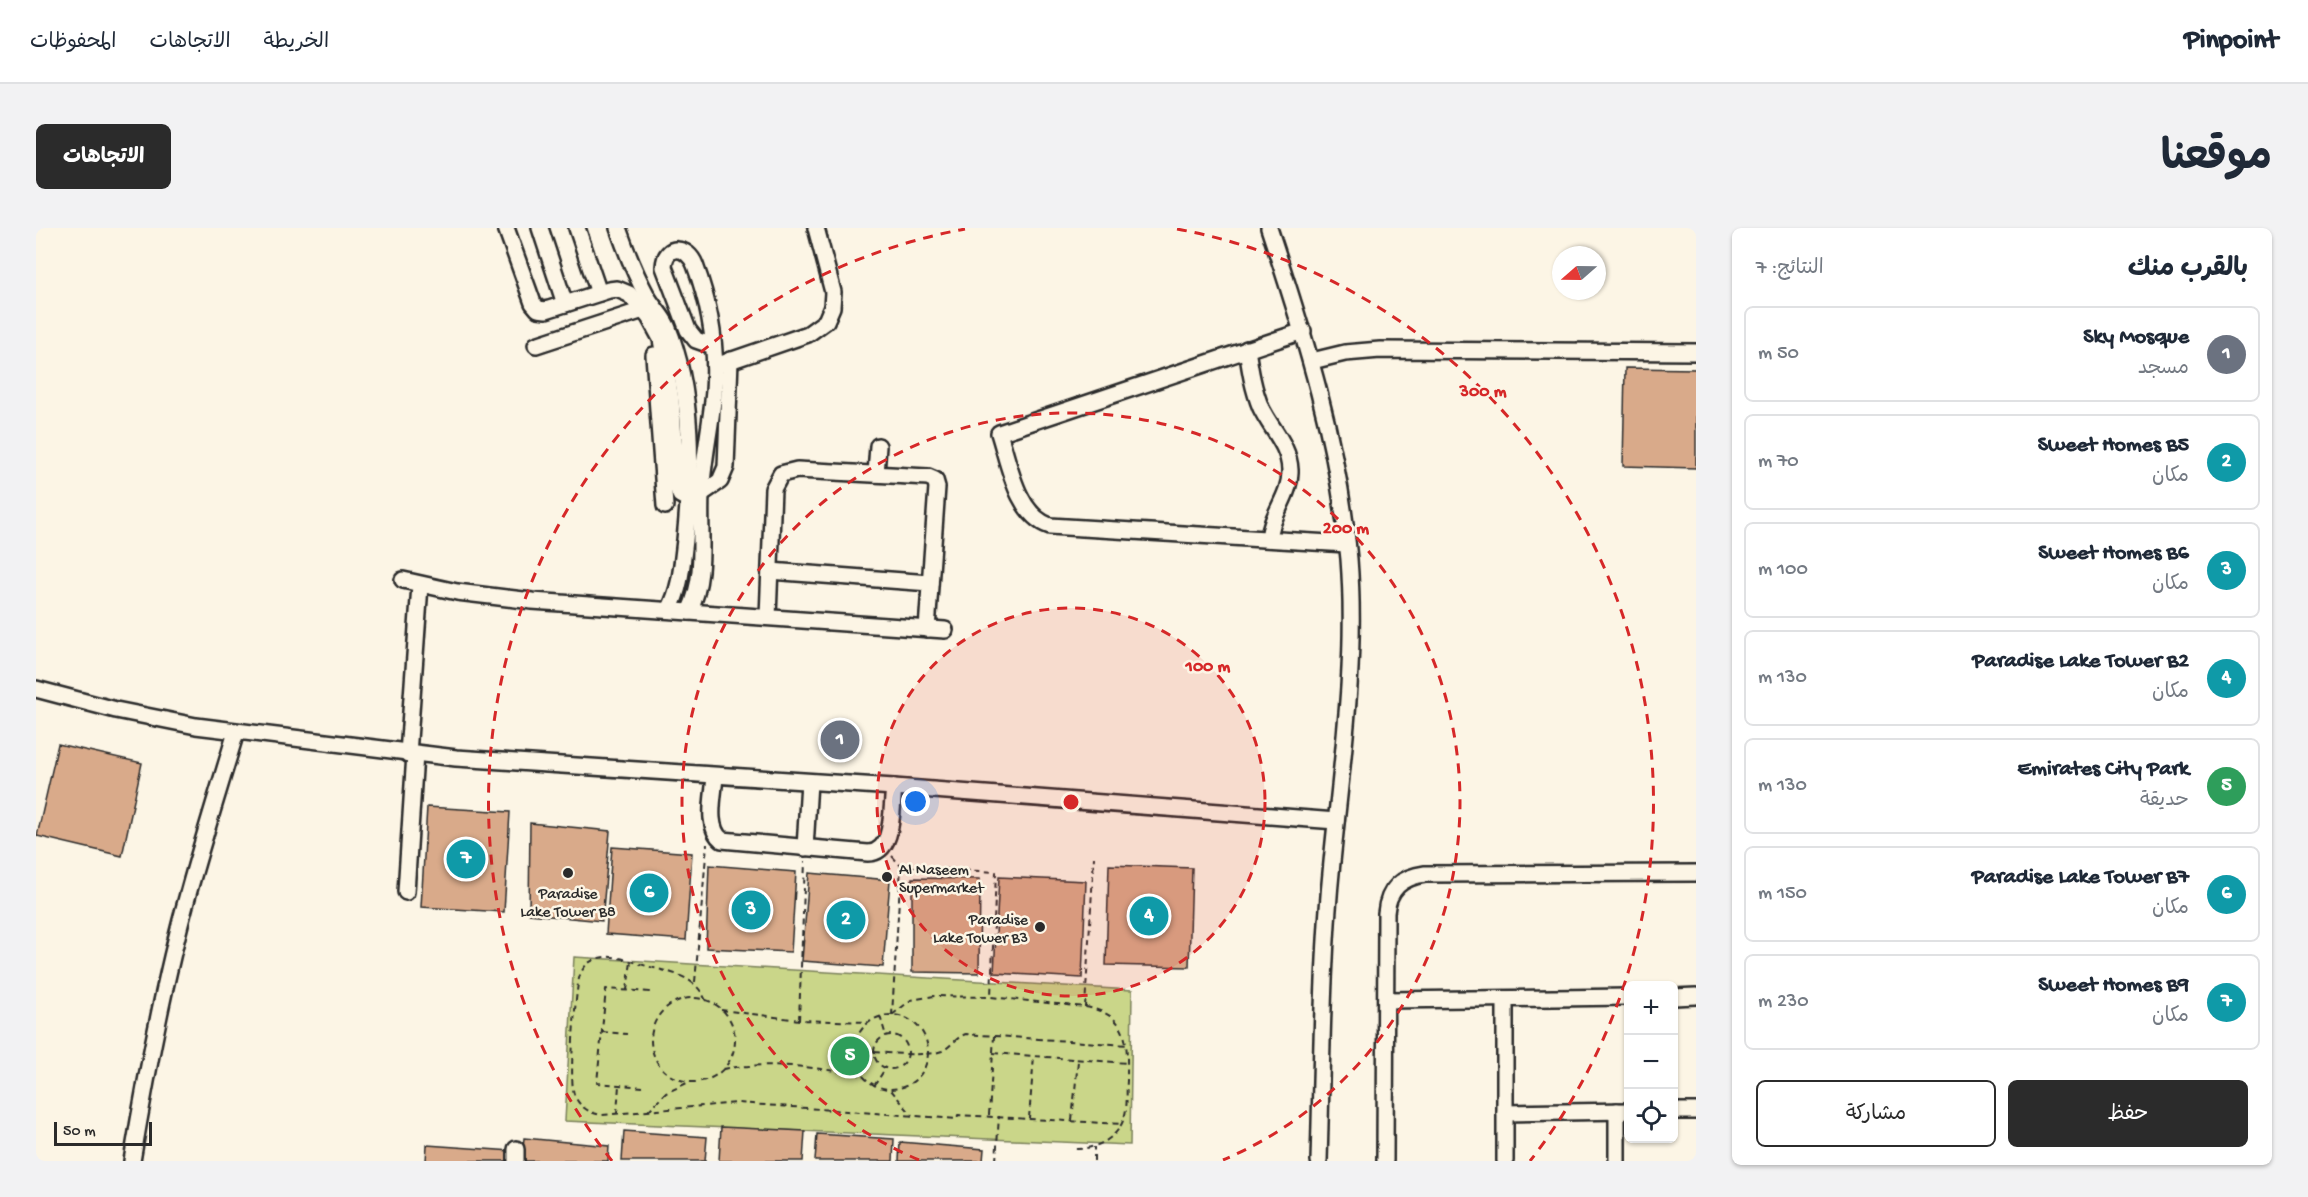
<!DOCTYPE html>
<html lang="ar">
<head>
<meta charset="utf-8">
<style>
	:root { --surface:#fff; --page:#f2f2f3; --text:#1f2937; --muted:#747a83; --line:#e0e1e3; --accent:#2b2b2b }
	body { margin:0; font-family:"Gochi Hand","Playpen Sans Arabic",sans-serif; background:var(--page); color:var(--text); direction:rtl }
	.controls { position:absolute; right:18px; bottom:18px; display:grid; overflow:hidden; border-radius:9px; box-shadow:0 2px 4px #0004 }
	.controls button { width:54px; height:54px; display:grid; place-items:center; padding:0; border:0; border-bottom:2px solid var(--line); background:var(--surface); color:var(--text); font:30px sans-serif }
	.compass { position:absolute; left:1516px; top:18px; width:54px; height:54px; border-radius:50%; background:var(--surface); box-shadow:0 2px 4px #0004; rotate:250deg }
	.scale { position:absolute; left:18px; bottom:15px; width:98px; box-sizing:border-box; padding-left:6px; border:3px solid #2b2b2b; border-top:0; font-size:16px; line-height:21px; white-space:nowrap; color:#2b2b2b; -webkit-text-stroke:4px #fcf5e5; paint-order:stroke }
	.you { position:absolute; left:880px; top:574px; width:21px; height:21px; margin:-15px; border:4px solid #fff; border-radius:50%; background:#1a73e8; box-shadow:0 0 0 9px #1a73e833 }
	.badge { display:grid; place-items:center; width:39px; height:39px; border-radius:50%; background:var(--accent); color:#fff; font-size:20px; font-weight:700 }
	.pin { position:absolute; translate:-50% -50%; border:3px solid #fff; box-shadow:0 2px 6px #0006 }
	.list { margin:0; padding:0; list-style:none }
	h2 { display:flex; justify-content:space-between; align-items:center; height:78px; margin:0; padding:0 24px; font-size:26px }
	h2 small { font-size:20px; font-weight:400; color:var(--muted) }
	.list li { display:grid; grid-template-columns:39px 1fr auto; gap:18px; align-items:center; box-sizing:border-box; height:96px; margin:0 12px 12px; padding:0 12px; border:2px solid var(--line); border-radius:9px }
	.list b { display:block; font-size:22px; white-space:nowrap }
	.list p { margin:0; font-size:20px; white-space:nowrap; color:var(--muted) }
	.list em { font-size:20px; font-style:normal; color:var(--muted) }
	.actions { display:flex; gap:12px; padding:18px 24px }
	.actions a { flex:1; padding:14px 0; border:2px solid var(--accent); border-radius:9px; text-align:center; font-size:21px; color:var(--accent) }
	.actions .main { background:var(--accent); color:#fff }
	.icon { flex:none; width:33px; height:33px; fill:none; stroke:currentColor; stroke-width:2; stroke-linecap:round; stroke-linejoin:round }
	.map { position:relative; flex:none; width:1660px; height:933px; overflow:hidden; direction:ltr; border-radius:9px }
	header { display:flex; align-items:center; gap:36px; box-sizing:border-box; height:84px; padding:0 30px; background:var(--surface); border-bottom:2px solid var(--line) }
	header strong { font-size:28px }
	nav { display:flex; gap:33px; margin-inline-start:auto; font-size:21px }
	.intro { display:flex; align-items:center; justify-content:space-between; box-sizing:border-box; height:144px; padding:0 36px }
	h1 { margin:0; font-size:42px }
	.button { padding:15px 27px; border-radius:9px; background:var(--accent); color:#fff; font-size:21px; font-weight:700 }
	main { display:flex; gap:36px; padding:0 36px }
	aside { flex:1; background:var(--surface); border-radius:9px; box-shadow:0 2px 4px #0004 }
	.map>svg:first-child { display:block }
	.green { fill:#cad689; stroke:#7a805a; stroke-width:1.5 }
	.building { fill:#d9aa8a; stroke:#2b2b2b; stroke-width:1.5 }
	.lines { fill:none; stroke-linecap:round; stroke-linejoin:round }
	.minor-casing { stroke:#2b2b2b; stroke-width:20 }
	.path { stroke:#2b2b2b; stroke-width:2; stroke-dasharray:6 4.5; stroke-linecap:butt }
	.minor { stroke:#fcf5e5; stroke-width:15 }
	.ring { fill:none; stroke:#d62828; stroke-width:3; stroke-dasharray:10 8 }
	.poi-dot { fill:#2b2b2b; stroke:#fcf5e5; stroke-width:2 }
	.labels { text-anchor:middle; stroke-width:5; stroke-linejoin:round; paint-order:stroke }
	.poi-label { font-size:16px; fill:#2b2b2b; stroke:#fcf5e5; text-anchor:start }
	.centre { fill:#d62828; stroke:#fcf5e5; stroke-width:3 }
	.ring-label { font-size:18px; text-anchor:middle; font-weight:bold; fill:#d62828; stroke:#fcf5e5; stroke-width:5; stroke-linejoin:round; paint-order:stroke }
</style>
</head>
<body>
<header>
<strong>Pinpoint</strong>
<nav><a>الخريطة</a><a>الاتجاهات</a><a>المحفوظات</a></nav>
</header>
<div class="intro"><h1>موقعنا</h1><a class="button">الاتجاهات</a></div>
<main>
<aside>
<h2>بالقرب منك<small>النتائج: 7</small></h2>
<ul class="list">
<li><span class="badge" style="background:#6b7280">1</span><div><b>Sky Mosque</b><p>مسجد</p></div><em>50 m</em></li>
<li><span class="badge" style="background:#0f9aa8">2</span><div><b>Sweet Homes B5</b><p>مكان</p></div><em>70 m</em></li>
<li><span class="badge" style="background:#0f9aa8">3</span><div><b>Sweet Homes B6</b><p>مكان</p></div><em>100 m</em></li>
<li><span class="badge" style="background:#0f9aa8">4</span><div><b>Paradise Lake Tower B2</b><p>مكان</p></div><em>130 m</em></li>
<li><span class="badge" style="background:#2e9e5b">5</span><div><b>Emirates City Park</b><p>حديقة</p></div><em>130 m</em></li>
<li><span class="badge" style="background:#0f9aa8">6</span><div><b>Paradise Lake Tower B7</b><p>مكان</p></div><em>150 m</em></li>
<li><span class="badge" style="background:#0f9aa8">7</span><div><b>Sweet Homes B9</b><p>مكان</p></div><em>230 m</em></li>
</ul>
<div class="actions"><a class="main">حفظ</a><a>مشاركة</a></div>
</aside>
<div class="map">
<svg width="1660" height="933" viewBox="0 0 1660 933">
	<rect width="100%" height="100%" fill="#fcf5e5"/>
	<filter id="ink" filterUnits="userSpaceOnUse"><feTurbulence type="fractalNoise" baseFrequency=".0167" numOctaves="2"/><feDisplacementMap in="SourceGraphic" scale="12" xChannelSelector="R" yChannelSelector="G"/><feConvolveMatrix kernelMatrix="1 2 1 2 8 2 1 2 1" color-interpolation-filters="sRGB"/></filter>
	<g filter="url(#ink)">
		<polygon class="green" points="538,729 1096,762 1094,917 529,893"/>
		<g class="building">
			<polygon points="1589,140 1660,141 1660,240 1587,238"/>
			<polygon points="791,499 816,499 816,525 791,526"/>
			<polygon points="22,516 106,535 86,628 1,608"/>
			<polygon points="391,579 474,584 468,684 385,679"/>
			<polygon points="494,595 574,603 566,693 493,686"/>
			<polygon points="576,619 656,625 650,712 570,706"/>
			<polygon points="673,637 760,644 755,724 670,720"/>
			<polygon points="1073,637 1156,640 1153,739 1070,737"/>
			<polygon points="773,645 854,652 847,739 766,733"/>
			<polygon points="963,649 1050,653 1046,750 958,745"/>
			<polygon points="876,650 944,651 943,745 876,744"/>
			<polygon points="685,899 769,903 767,933 683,933"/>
			<polygon points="588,903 671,909 669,933 586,933"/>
			<polygon points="781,906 858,911 857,933 779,933"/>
			<polygon points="488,910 573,918 572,933 486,933"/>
			<polygon points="864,914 948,921 947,933 863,933"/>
			<polygon points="391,917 476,923 475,933 390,933"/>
		</g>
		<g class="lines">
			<defs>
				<g id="minor">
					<polyline points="470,0 497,75 502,81 510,82 573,62 581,61 593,66 613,89 625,111 635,172 642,261 644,267 653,272"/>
					<polyline points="504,0 529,76"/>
					<polyline points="541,0 563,65"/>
					<path d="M582 0C590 23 599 46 611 68 616 78 626 87 631 98 658 163 656 243 649 312 646 336 645 360 633 382"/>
					<path d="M1233 0C1269 109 1303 217 1313 331 1321 433 1306 533 1296 634 1286 733 1286 833 1283 933"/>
					<path d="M1267 103 963 205C973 236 981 287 1014 298L1311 316"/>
					<polyline points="500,117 607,82"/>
					<path d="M1211 121C1214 141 1217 161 1225 180 1235 201 1253 217 1254 242 1255 268 1235 285 1233 311"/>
					<polyline points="618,127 629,278"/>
					<polyline points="1276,133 1309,125 1344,122 1660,124"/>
					<polyline points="679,138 772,106 790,93 796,79 797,64 780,0"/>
					<polyline points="840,246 842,218"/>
					<polyline points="665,266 684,253 690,239 694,132"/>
					<polyline points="734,343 894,355"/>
					<polyline points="367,352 421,364 496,373 909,402"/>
					<path d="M653 384C671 347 663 307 665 267 667 232 675 198 678 163 681 121 674 77 659 37 652 18 629 15 628 39L652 102 660 112 677 118"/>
					<polyline points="732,389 737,261 745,246 761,242 892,249 899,252 901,259 891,401"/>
					<polyline points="0,461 80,482 160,498 420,530 858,559 1300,593"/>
					<polyline points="372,526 384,357"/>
					<path d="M679 548C678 567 669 599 686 612L832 625C859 625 855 579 858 559"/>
					<polyline points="769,620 773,554"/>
					<polyline points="370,664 379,526"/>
					<polyline points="1638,769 1660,768"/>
					<polyline points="1350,772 1592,769"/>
					<polyline points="1638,883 1660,883"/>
					<polyline points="1469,885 1592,883"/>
					<path d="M96 933C111 843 128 753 152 666 167 611 184 558 200 504"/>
					<polyline points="480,933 480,921"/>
					<path d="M1349 933 1350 685C1352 661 1366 649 1389 646L1660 645"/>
					<polyline points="1469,933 1469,771"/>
					<polyline points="1581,933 1581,883"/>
				</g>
			</defs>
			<use href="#minor" class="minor-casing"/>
			<g class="path">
				<polyline points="856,628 865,638 856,787"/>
				<polyline points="865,638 960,644 955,768"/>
				<polyline points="659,754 671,616"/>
				<polyline points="591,762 595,734"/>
				<circle cx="657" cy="812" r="42"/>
				<path d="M670 773C660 749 640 746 618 740 601 736 577 724 560 731 552 734 547 739 544 747 539 760 533 854 538 866 543 879 553 885 566 887L701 875 921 891 922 887 1086 896"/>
				<polyline points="1049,779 1058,629"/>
				<polyline points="685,782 763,792 832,794"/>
				<circle cx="855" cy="824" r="37"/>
				<path d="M856 787 875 772 898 768 955 769 1049 779C1095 787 1091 816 1091 853 1090 865 1092 879 1088 890 1081 912 1058 922 1036 921"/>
				<polyline points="844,788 850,808"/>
				<polyline points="763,792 769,633"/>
				<polyline points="566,804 591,806"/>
				<circle cx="855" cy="824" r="17"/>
				<path d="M838 824C856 825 889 829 906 823 915 819 920 809 930 806L1092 817"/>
				<polyline points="957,825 1091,835"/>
				<path d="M687 841C736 833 776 839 824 847"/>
				<polyline points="838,858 849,841"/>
				<polyline points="607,859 561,855 570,761 614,764"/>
				<polyline points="855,862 876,887"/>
				<polyline points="612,883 630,865 653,854"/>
				<polyline points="581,886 583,857"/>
				<polyline points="953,887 958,808"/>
				<polyline points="993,890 998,828"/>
				<polyline points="1036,892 1042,833"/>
				<polyline points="960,933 963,888"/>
				<polyline points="1058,933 1058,919"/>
			</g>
			<use href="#minor" class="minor"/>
		</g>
	</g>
	<circle cx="1035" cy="574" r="194" fill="#d62828" fill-opacity=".12"/>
	<g class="ring">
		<circle cx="1035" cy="574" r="194"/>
		<path d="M883 932A389 389 0 1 1 1187 932"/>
		<path d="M576 933A583 583 0 0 1 929 1M1141 1A583 583 0 0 1 1494 933"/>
	</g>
	<g class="poi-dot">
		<circle cx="532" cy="645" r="6"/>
		<circle cx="851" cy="649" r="6"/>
		<circle cx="1004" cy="699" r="6"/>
	</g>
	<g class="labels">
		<g class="poi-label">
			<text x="863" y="646">Al Naseem<tspan x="863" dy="18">Supermarket</tspan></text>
			<text x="532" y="670" text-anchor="middle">Paradise<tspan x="532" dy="18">Lake Tower B8</tspan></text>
			<text x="992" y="696" text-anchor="end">Paradise<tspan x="992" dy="18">Lake Tower B3</tspan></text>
		</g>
	</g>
	<circle cx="1035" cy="574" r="9" class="centre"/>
	<g class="ring-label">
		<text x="1447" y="168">300 m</text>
		<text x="1310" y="305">200 m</text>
		<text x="1172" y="443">100 m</text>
	</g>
</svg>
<div class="controls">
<button>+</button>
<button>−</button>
<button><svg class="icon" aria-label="locate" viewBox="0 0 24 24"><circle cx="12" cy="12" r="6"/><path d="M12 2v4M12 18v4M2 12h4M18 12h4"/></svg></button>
</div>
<svg class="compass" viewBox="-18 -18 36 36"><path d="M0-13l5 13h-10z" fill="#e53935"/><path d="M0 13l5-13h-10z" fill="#747a83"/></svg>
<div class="scale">50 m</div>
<div class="you"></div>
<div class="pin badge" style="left:804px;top:512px;background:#6b7280">1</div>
<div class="pin badge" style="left:810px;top:692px;background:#0f9aa8">2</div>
<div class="pin badge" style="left:715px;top:682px;background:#0f9aa8">3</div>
<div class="pin badge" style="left:1113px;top:688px;background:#0f9aa8">4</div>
<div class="pin badge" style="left:814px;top:828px;background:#2e9e5b">5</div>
<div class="pin badge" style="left:613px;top:665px;background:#0f9aa8">6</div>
<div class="pin badge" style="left:430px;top:631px;background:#0f9aa8">7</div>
</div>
</main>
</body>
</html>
